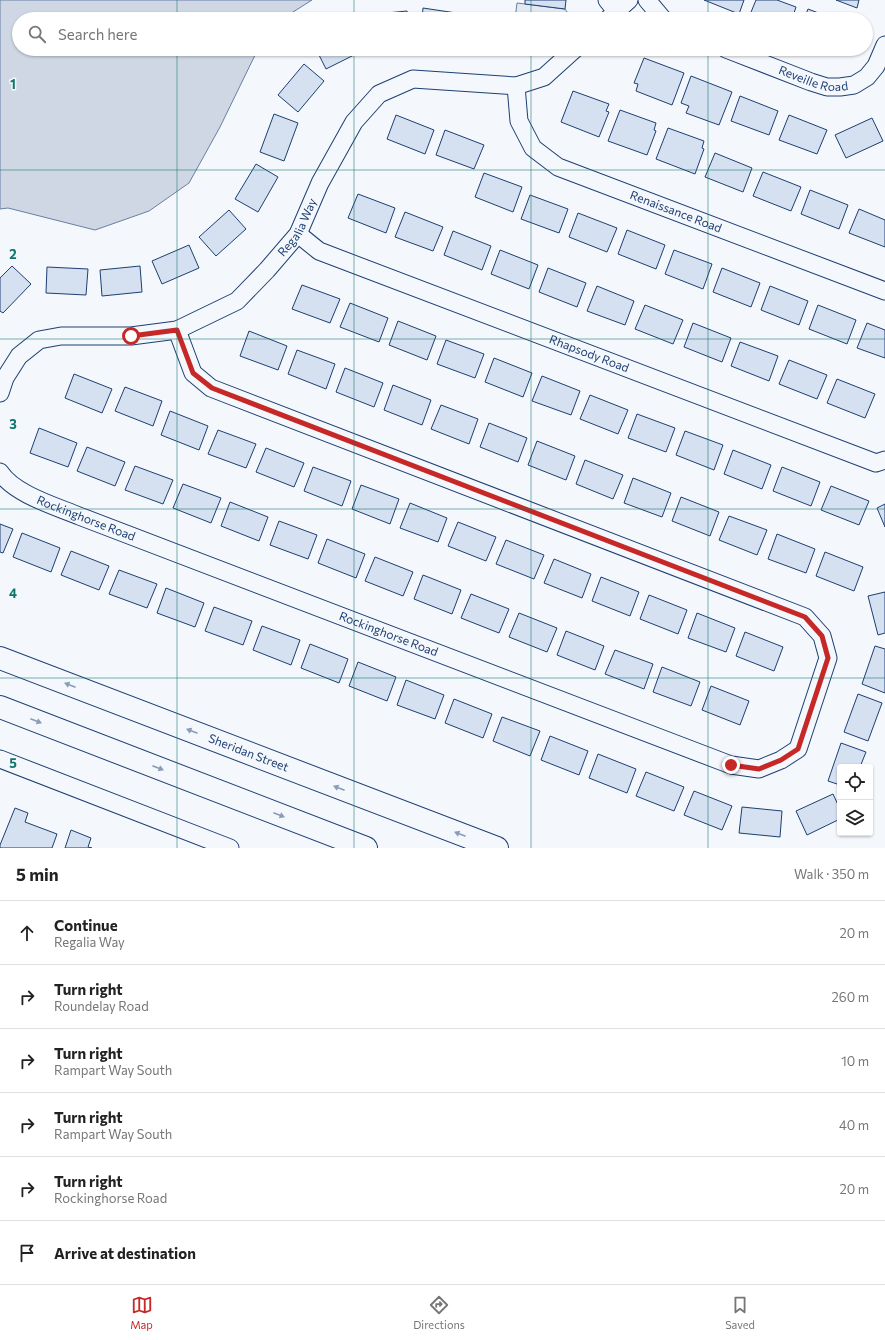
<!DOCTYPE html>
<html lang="en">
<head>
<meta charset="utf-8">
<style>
	:root { --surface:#fff; --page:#f2f2f2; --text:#222; --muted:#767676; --line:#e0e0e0; --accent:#c62828 }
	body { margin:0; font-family:Commissioner,sans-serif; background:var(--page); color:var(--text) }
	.controls { position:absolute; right:12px; bottom:12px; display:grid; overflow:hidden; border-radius:4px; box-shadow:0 1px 3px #0004 }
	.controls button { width:36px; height:36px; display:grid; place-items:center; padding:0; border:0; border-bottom:1px solid var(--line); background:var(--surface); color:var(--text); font:20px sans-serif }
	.stop { position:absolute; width:12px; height:12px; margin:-9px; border:3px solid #c62828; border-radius:50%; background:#fff }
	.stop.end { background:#c62828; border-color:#fff; box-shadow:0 1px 4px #0008 }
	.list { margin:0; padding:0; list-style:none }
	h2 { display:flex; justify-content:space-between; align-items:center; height:52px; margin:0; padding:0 16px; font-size:17px }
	h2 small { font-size:13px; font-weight:400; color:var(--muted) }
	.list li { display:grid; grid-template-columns:26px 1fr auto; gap:12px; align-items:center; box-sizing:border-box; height:64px; padding:0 16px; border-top:1px solid var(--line) }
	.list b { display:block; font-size:15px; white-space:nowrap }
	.list p { margin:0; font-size:13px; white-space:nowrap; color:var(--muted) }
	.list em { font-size:13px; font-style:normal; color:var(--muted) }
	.icon { flex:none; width:22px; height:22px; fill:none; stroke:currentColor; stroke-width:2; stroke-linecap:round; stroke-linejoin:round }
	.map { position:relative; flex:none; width:885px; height:848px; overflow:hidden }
	.search { position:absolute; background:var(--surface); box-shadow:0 1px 3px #0004; left:12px; right:12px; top:12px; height:44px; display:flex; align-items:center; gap:10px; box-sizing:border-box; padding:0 14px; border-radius:22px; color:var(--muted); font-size:15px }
	.sheet { height:436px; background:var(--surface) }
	nav { display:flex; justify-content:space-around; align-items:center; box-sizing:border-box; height:56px; border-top:1px solid var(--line); background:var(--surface); font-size:11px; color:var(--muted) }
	nav a { display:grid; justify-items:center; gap:2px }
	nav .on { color:var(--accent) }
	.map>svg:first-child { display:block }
	.green { fill:#e3e9f0; stroke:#687fa3 }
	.water { fill:#cfd7e4; stroke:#687fa3 }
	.building { fill:#d5e0f0; stroke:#1d3f73 }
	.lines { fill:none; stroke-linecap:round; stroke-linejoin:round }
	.minor-casing { stroke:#1d3f73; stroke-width:19 }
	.primary-casing { stroke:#1d3f73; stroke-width:24 }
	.minor { stroke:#f4f7fb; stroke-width:17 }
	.primary { stroke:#f4f7fb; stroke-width:22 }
	.oneway { fill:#889bb7 }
	.route { stroke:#c62828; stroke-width:5 }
	.grid { fill:none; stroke:#0f766e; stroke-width:1; stroke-opacity:0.55 }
	.labels { text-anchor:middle; stroke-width:3; stroke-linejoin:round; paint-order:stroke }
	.street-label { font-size:12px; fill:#1d3f73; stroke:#f4f7fb }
	.grid-label { font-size:13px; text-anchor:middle; font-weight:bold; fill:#0f766e; stroke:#f4f7fb; stroke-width:3; stroke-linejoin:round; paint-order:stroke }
</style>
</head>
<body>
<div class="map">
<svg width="885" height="848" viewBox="0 0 885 848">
	<rect width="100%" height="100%" fill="#f4f7fb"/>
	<polygon class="green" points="517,3 565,9 572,19 536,19 527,18 527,19 515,19"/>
	<polygon class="water" points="0,0 312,0 282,19 19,19 19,49 258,49 220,127 189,183 149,211 95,230 8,208 0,209"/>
	<g class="building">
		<polygon points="525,0 566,0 565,9 525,4"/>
		<polygon points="704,0 744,0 739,14"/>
		<polygon points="756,0 777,0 796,7 792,19 754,19 749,17"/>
		<polygon points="836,0 859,0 857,8"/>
		<polygon points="423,8 463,14 463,19 422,19"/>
		<polygon points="808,9 834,19 804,19"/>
		<polygon points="407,11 408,19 367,19 366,15"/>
		<polygon points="474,15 507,19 473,19"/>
		<polygon points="316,49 361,49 362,51 326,69"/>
		<polygon points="644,58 684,73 672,105 636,91 638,84 634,83"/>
		<polygon points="304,64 324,81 298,112 278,95"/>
		<polygon points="691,76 732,92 719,125 686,113 689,106 681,103"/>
		<polygon points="573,91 609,104 606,111 609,112 599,137 561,122"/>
		<polygon points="740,96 778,111 769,135 731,121"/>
		<polygon points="620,110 656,123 654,130 656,131 647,155 608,141"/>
		<polygon points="274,114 298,123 284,161 260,152"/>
		<polygon points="396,115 434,130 425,154 387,139"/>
		<polygon points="789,115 827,130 817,154 779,140"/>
		<polygon points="872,118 883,141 846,158 835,135"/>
		<polygon points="668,128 704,141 702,148 704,149 695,174 656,159"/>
		<polygon points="445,130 484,145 474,169 436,155"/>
		<polygon points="715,153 752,168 743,192 705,177"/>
		<polygon points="256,164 278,177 258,212 235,199"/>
		<polygon points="763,172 801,187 791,211 753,196"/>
		<polygon points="484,173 522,187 513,212 475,197"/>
		<polygon points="810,190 848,205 839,229 801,214"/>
		<polygon points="358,194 395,208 386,233 348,218"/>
		<polygon points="530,195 568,209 559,233 521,219"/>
		<polygon points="859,209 885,220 885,247 849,233"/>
		<polygon points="229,210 246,229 216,256 199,237"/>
		<polygon points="405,212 443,227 433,251 395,237"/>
		<polygon points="578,213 617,228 607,252 569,237"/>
		<polygon points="627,230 665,245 656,269 618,254"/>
		<polygon points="453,231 491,246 482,270 444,255"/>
		<polygon points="189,245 199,268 162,284 152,261"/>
		<polygon points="500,250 538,265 529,289 491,274"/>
		<polygon points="674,250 712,264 703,289 665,274"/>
		<polygon points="12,266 31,284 3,313 0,311 0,278"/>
		<polygon points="140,266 142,292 102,296 100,270"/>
		<polygon points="47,267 88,269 86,295 46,293"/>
		<polygon points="548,268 586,283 577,307 539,292"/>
		<polygon points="722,268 760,283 751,307 713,292"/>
		<polygon points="302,285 340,299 330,323 292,309"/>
		<polygon points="597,286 634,301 625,325 587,311"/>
		<polygon points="770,286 808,301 799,325 761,310"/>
		<polygon points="350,303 388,318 379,342 340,327"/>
		<polygon points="645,305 683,320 673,344 635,329"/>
		<polygon points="818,305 856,320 847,344 809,329"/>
		<polygon points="398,321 436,336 427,360 389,345"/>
		<polygon points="693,323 731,338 722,362 684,347"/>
		<polygon points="867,323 885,330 885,358 857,348"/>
		<polygon points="249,331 287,346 278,370 240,356"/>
		<polygon points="446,340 484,354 475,378 437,364"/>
		<polygon points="740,342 778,356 769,381 731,366"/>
		<polygon points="297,350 335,364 326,389 288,374"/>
		<polygon points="494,358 532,373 523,397 485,382"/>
		<polygon points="789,360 827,375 817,399 779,384"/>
		<polygon points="345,368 383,383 374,407 336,392"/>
		<polygon points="74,374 112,389 102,413 65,398"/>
		<polygon points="542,376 580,391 571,415 532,401"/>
		<polygon points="837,379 875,394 865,418 827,403"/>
		<polygon points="393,385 431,400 422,425 384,410"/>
		<polygon points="125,387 162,401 153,426 115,411"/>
		<polygon points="590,395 628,410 618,434 580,419"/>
		<polygon points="441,405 478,419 469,444 431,429"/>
		<polygon points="170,411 208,426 199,450 161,435"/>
		<polygon points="637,414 675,428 666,452 628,438"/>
		<polygon points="489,423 527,438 518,462 480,447"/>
		<polygon points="39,428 77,443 68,467 30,453"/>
		<polygon points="218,430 256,444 246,468 208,454"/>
		<polygon points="685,431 723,445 714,470 676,455"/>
		<polygon points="537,441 575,456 566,480 528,465"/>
		<polygon points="87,447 125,462 115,486 77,471"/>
		<polygon points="266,448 304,463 294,487 256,472"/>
		<polygon points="733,450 771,465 762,489 724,474"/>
		<polygon points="585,460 623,475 613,499 576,484"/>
		<polygon points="135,466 173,480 163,504 125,490"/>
		<polygon points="313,467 351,481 342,506 304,491"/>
		<polygon points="782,467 820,482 811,506 773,491"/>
		<polygon points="633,478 671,493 662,517 624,503"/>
		<polygon points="183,484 221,498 211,523 173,508"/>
		<polygon points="361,485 399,499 390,524 352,509"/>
		<polygon points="831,486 869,501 859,525 821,510"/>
		<polygon points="681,497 719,512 710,536 672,521"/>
		<polygon points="230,502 268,517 259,541 221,526"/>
		<polygon points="410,503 447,518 438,542 400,528"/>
		<polygon points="885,504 885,527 877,508"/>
		<polygon points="729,516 767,530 757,555 719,540"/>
		<polygon points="279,521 317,535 308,559 270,545"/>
		<polygon points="458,522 496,537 486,561 448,546"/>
		<polygon points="0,524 13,529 3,553 0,552"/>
		<polygon points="22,533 60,548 51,572 13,557"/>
		<polygon points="777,534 815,549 806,573 768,559"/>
		<polygon points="327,539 365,554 356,578 318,563"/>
		<polygon points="506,540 544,555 534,579 496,564"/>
		<polygon points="71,551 109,566 99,590 61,575"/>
		<polygon points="825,552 863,567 854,591 816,576"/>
		<polygon points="375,557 413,572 403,596 365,581"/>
		<polygon points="554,559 591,574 582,598 544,583"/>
		<polygon points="119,570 157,584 147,608 109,594"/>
		<polygon points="423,575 461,590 452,614 414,599"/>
		<polygon points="601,577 639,592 630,616 592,601"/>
		<polygon points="166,588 204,603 195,627 157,613"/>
		<polygon points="885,592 885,633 878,635 868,596"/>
		<polygon points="471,594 509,609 499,633 461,618"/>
		<polygon points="649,595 687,610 678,634 640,619"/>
		<polygon points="214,607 252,621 243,645 205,631"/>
		<polygon points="519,613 557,628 547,652 509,637"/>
		<polygon points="697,613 735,628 726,652 688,638"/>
		<polygon points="262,626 300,640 291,665 253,650"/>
		<polygon points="566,631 604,646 595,670 557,655"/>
		<polygon points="745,632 783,647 774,671 736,656"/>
		<polygon points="310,644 348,659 339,683 301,668"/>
		<polygon points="875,646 885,649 885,693 862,684"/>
		<polygon points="615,650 653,664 644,689 605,674"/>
		<polygon points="358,662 396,677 387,701 349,686"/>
		<polygon points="662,667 700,682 691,706 653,692"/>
		<polygon points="406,680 444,695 435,719 397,705"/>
		<polygon points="711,686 749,701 740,725 702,710"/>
		<polygon points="858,694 882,703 868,741 844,732"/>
		<polygon points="454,699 492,714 483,738 445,723"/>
		<polygon points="502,717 540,731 530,756 493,741"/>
		<polygon points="550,736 588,751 579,775 541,760"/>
		<polygon points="841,743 866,752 860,767 840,767 840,785 828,781"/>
		<polygon points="598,754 636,769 627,793 589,778"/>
		<polygon points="646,772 684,787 674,811 636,796"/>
		<polygon points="694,791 732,806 722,830 684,815"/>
		<polygon points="833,794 840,809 840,819 807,835 796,811"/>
		<polygon points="742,807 782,811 780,837 739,833"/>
		<polygon points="15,808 28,813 25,822 57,834 52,848 0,848 0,845"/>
		<polygon points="71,830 91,838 88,847 92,848 65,848"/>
	</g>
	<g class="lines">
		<defs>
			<g id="minor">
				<polyline points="607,0 616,11"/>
				<polyline points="647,0 663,19"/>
				<polyline points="608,19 629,0"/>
				<path id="s1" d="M726 49 811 82 827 87H840L854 85 867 77 876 66 885 45"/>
				<path id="s2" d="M516 86 519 121 533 148 558 167 885 291"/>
				<path id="s3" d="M298 234 319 251 876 463 885 460"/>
				<path id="s4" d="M0 393 5 378 19 356 39 340 61 336H131L177 330 237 301 267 270 298 234 320 183 354 122 379 94 413 79 516 86 544 77 575 49"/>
				<path id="s5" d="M0 472C14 494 55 506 79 516L731 765 759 769 781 760 798 749 828 658 822 636 805 617 211 388 193 373 177 330"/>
				<polyline points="0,759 230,848"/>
			</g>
			<g id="primary">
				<path id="s6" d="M0 658 497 848"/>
				<polyline points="0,707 366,848"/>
			</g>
		</defs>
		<use href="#minor" class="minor-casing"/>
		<use href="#primary" class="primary-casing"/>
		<use href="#minor" class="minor"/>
		<use href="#primary" class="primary"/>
	</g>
	<defs><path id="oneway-solid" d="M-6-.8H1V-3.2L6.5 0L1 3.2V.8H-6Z"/></defs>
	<g class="oneway">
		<use href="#oneway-solid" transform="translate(70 685) rotate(-159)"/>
		<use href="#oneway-solid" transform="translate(36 721) rotate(21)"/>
		<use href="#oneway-solid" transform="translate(192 731) rotate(-159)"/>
		<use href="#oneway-solid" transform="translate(158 768) rotate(21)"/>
		<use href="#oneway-solid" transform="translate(339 788) rotate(-159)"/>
		<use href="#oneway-solid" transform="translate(279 815) rotate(21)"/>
		<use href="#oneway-solid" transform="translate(460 834) rotate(-159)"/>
	</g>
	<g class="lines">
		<polyline class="route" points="131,336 177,330 193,373 212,388 805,617 822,636 828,658 798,749 781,760 759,769 731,765"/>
	</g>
	<path class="grid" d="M177 0V19M354 0V19M531 0V19M708 0V19M177 49V848M354 49V848M531 49V848M708 49V848M0 170H885M0 339H885M0 509H885M0 678H885"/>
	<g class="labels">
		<g class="street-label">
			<text dy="4" stroke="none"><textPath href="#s1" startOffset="93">Reveille Road</textPath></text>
			<text dy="4" stroke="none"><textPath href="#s2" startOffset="223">Renaissance Road</textPath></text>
			<text dy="4" stroke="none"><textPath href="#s4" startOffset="369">Regalia Way</textPath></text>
			<text dy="4" stroke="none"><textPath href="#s3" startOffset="316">Rhapsody Road</textPath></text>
			<text dy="4" stroke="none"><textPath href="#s5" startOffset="99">Rockinghorse Road</textPath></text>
			<text dy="4" stroke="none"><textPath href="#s5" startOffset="423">Rockinghorse Road</textPath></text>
			<text dy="4" stroke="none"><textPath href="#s6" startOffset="266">Sheridan Street</textPath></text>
		</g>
	</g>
	<g class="grid-label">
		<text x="13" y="89">1</text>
		<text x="13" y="259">2</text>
		<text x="13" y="429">3</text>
		<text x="13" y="598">4</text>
		<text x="13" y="768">5</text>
	</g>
</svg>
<div class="controls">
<button><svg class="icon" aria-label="locate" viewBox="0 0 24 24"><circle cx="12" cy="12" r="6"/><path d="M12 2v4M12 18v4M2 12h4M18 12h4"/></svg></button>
<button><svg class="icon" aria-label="layers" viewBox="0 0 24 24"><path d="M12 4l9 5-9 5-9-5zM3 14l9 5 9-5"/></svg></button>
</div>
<div class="stop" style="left:131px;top:336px"></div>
<div class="stop end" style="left:731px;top:765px"></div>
<div class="search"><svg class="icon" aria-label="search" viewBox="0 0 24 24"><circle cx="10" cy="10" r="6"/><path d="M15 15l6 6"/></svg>Search here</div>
</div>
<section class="sheet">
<h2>5 min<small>Walk · 350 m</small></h2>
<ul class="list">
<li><svg class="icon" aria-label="ahead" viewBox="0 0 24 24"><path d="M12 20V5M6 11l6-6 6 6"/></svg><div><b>Continue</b><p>Regalia Way</p></div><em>20 m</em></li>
<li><svg class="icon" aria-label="right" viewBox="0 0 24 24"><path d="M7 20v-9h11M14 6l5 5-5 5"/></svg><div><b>Turn right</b><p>Roundelay Road</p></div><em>260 m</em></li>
<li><svg class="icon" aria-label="right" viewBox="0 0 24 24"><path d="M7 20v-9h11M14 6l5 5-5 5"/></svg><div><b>Turn right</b><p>Rampart Way South</p></div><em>10 m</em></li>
<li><svg class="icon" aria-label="right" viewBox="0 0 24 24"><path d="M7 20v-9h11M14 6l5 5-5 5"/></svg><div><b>Turn right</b><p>Rampart Way South</p></div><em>40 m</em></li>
<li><svg class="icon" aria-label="right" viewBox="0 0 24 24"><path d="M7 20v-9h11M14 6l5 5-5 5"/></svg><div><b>Turn right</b><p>Rockinghorse Road</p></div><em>20 m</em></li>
<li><svg class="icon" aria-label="arrive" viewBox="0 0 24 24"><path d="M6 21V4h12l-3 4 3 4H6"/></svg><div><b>Arrive at destination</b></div></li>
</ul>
</section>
<nav>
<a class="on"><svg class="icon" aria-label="map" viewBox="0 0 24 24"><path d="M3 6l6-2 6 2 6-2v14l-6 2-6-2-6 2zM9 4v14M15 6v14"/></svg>Map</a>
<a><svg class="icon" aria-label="directions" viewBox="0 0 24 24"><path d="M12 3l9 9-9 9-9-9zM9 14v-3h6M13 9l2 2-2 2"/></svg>Directions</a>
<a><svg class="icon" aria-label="saved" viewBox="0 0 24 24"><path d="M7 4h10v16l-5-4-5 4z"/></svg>Saved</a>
</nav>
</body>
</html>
